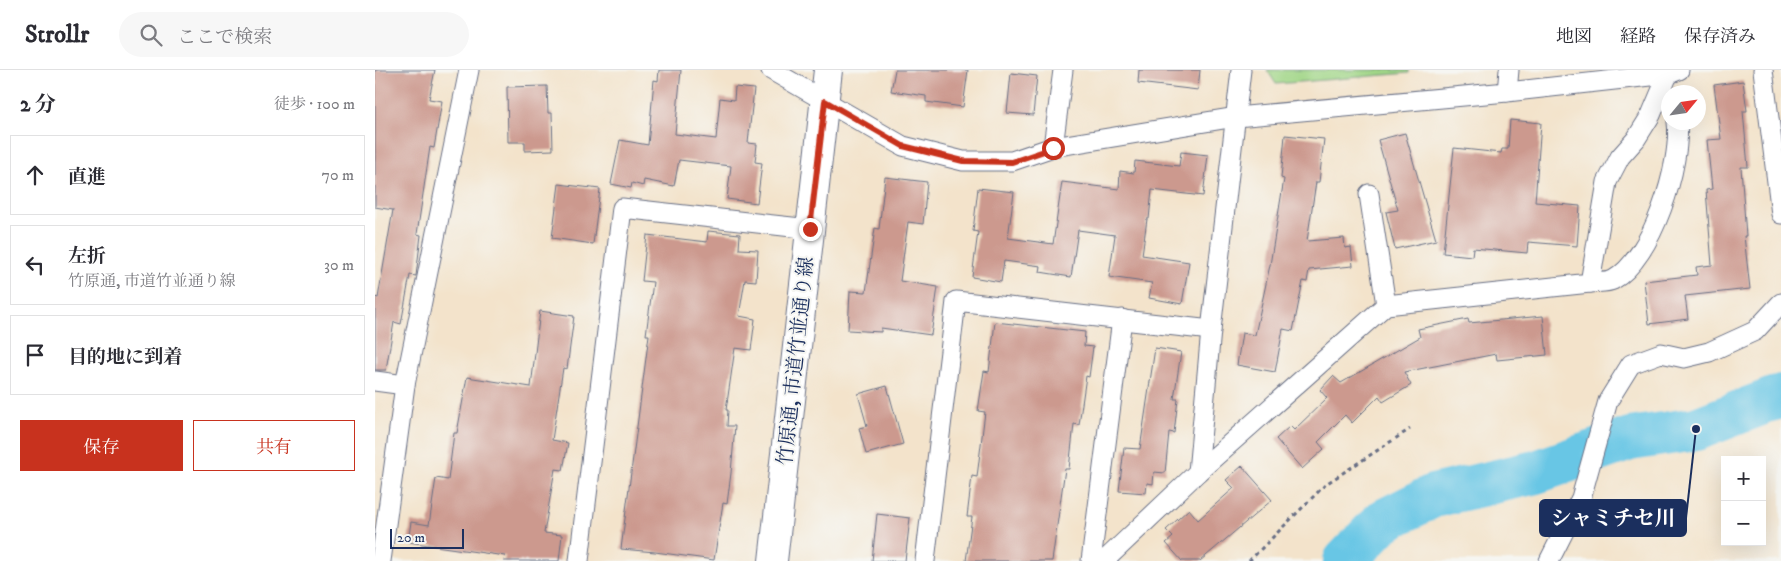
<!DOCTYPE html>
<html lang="ja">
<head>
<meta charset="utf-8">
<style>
	:root { --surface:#fff; --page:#f7f7f7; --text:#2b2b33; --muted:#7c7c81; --line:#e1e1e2; --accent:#c8321e }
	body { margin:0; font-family:"IM FELL DW Pica","Noto Serif JP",serif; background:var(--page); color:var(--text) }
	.controls { position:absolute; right:15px; bottom:15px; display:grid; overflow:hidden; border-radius:0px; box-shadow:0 5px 20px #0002 }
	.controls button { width:45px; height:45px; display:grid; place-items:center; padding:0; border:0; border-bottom:1px solid var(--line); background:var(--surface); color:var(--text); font:25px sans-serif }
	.compass { position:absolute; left:1286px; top:15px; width:45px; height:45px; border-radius:50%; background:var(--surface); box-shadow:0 5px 20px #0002; rotate:61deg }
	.scale { position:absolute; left:15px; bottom:12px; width:74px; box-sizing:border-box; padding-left:5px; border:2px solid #1b2f5e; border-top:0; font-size:14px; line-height:18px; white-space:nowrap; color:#1b2f5e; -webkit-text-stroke:4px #f6f6f2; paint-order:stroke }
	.stop { position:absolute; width:15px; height:15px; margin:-11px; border:4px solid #c8321e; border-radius:50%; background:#fff }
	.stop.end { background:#c8321e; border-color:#fff; box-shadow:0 1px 5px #0008 }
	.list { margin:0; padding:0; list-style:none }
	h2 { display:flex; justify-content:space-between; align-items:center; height:65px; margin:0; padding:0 20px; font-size:21px }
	h2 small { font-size:16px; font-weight:400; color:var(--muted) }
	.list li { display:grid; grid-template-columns:32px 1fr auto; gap:15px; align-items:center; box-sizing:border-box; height:80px; margin:0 10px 10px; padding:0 10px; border:1px solid var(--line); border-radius:0px }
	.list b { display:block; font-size:19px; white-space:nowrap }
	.list p { margin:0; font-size:16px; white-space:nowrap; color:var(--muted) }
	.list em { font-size:16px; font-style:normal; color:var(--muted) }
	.actions { display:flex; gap:10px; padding:15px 20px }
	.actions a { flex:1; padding:11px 0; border:1px solid var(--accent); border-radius:0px; text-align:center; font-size:18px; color:var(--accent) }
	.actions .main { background:var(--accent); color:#fff }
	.icon { flex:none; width:28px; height:28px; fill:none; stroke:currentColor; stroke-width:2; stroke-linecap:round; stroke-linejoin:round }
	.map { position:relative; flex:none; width:1406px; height:491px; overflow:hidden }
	header { display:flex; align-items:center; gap:30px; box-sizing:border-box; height:70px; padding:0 25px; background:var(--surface); border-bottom:1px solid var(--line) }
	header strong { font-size:24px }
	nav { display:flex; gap:28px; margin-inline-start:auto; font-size:18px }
	.search { width:350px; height:45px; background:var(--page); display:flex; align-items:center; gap:12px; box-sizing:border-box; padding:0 18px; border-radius:28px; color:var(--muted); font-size:19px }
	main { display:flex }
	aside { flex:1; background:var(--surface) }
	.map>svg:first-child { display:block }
	.green { fill:#a1d687; stroke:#5e8272 }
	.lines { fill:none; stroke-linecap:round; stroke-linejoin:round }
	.river { stroke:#67c6e5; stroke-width:44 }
	.building { fill:#cc998e }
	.street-casing { stroke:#676e84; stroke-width:21 }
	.secondary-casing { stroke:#676e84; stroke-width:30 }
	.path { stroke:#676e84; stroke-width:3; stroke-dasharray:4 4; stroke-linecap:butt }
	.street { stroke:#fff; stroke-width:19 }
	.secondary { stroke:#fff; stroke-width:28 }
	.route { stroke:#c8321e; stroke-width:6 }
	.labels { text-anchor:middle; stroke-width:4; stroke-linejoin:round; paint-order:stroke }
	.street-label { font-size:20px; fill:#1b2f5e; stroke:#f6f6f2 }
	.leader { fill:none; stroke:#1b2f5e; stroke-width:2 }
	.callout-dot { fill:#1b2f5e; stroke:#f6f6f2; stroke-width:2 }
	.callout { fill:#1b2f5e; stroke:#1b2f5e; stroke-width:2 }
	.callout-label { font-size:21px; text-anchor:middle; font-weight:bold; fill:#fff }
</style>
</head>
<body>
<header>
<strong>Strollr</strong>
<div class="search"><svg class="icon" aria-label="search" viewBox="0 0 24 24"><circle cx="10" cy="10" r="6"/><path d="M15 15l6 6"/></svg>ここで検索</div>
<nav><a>地図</a><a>経路</a><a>保存済み</a></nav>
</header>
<main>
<aside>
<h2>2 分<small>徒歩 · 100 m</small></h2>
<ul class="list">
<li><svg class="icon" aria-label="ahead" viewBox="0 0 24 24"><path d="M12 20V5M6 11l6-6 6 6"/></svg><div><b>直進</b></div><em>70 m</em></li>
<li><svg class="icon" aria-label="left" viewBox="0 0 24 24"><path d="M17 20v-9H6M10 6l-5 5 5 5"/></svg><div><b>左折</b><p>竹原通, 市道竹並通り線</p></div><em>30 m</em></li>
<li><svg class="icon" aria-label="arrive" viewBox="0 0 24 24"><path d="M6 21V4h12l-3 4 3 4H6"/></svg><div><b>目的地に到着</b></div></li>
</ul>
<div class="actions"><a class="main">保存</a><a>共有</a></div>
</aside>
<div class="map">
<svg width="1406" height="491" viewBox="0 0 1406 491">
	<rect width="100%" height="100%" fill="#f6f6f2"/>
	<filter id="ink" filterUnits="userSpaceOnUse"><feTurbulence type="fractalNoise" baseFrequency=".02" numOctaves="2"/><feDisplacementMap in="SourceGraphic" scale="10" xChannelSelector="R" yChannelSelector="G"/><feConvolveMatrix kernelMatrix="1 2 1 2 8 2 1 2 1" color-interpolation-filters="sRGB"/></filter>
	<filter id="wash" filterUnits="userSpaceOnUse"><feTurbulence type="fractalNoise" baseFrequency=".0096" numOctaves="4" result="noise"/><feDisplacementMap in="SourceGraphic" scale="20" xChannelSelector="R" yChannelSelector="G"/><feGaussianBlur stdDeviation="1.12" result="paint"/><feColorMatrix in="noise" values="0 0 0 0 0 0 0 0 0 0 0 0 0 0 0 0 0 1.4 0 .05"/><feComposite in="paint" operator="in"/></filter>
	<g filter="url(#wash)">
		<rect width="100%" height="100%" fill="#f3e3cb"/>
		<polygon class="green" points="892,0 1034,0 1034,3 901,14"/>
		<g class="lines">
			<polyline class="river" points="970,491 1008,451 1058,426 1161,402 1255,369 1321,359 1406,326"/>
		</g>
		<g id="blocks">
			<g class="building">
				<polygon points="0,0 60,0 54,29 67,31 59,78 55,77 42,164 46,165 41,206 35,205 26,254 19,252 11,300 0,300 0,227 3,228 18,140 0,137"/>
				<polygon points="284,0 306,0 300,64 341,69 345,28 359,30 360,17 379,19 373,73 382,74 380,92 387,93 382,133 352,129 356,96 304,90 299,116 269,110 268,116 257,113 256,118 236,114 245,70 273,75 279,10 283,11"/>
				<polygon points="520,0 593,0 588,37 551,32 551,26 516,21"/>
				<polygon points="764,0 825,0 823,20 763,13"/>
				<polygon points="636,3 662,6 658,45 632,43"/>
				<polygon points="1368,11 1372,41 1368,41 1373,97 1366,97 1371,166 1369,166 1375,219 1310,226 1313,249 1274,254 1269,211 1322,205 1321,197 1337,195 1331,120 1337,119 1332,70 1346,69 1339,15"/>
				<polygon points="172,16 173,43 177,43 178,80 150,81 150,72 133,72 132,17"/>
				<polygon points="1135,50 1166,53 1160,132 1205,136 1202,176 1153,172 1152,183 1098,178 1097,186 1068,183 1079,78 1126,83 1127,79 1133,79"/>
				<polygon points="1030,63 1061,170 1020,179 1011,142 1023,140 1003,70"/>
				<polygon points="910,65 949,69 944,112 941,112 932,171 969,168 970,178 976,177 978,196 934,200 932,212 928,211 918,261 908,259 900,302 862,295 867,263 880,265 895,195 909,109 906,108"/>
				<polygon points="806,82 833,85 828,126 777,120 774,149 772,149 767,185 814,192 807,234 774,228 777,213 734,207 740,165 703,160 696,207 665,202 666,196 629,191 626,212 597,207 603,162 598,161 603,118 639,122 633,168 678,174 687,112 744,119 745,101 759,103 760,91 804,96"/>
				<polygon points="510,107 552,112 548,154 533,152 525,211 563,217 556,265 506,258 506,262 473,260 475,221 491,222 500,158 504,159"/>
				<polygon points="184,114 225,119 218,174 177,168"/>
				<polygon points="333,161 365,164 364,179 383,180 381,211 370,210 364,246 380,249 376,280 360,278 351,340 353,340 352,356 360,356 356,403 352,434 348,433 339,490 280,482 246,479 274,265 271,265 278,212 267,211 272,165 332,172"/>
				<polygon points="165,241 199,246 192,299 188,298 177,370 193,373 188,400 180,399 169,463 187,465 184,491 129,491 130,486 33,472 36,452 54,455 61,408 73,410 79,363 82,363 92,307 156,317"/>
				<polygon points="1168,246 1172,285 1122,290 1121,284 1029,302 1036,315 1008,332 1004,326 977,353 970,345 943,372 949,379 927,399 901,369 915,356 919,360 952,328 945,320 958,306 966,313 1045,267 1043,259 1093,249 1094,253"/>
				<polygon points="620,252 710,262 709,276 718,277 714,307 711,306 704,355 699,354 694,399 690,399 677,491 591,491 597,447 592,447 597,406 602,407 610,342 603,341 609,301 614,302"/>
				<polygon points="780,278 806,282 799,329 803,329 799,363 794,362 790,403 779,402 778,414 772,413 771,423 744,421 749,378 765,379"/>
				<polygon points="512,316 528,374 491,384 484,358 492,356 483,324"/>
				<polygon points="867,396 897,430 825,491 807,491 791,473 798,467 791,460 814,439 823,450 859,418 851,410"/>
				<polygon points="502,444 535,448 530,491 497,491"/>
			</g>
		</g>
	</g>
	<g filter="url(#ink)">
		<use href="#blocks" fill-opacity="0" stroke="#676e84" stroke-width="1"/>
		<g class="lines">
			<defs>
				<g id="street">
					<polyline points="396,0 528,76 588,91 637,91 678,77 861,47 1132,22 1294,4 1304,0"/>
					<polyline points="1388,0 1406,144"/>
					<polyline points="1132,22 1134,0"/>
					<polyline points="678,77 688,0"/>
					<polyline points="994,124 1011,235"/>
					<path d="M1215 213C1222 212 1232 213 1238 210 1277 189 1307 94 1302 52"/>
					<polyline points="0,311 30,315"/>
					<polyline points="823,402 836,260 866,0"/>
					<polyline points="6,491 30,315 94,0"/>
					<polyline points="204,491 247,138 435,159"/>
					<polyline points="550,491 581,231 836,260"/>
					<polyline points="716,491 747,249"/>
					<polyline points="729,491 823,402 1011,235 1215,213 1232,112 1245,87 1261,69 1276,45 1295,0"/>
					<polyline points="1174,491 1206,428 1233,331 1256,294 1286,283 1309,288 1334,282 1380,261 1406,233"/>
				</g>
				<polyline id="secondary" points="398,491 453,0"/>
			</defs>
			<use href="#street" class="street-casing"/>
			<use href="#secondary" class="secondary-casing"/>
			<polyline class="path" points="874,491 951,414 1035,359"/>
			<use href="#street" class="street"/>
			<use href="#secondary" class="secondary"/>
		</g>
	</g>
	<g class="lines" filter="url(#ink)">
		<polyline class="route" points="435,159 450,31 528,76 588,91 637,92 678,78"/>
	</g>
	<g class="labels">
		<g class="street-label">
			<text transform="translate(420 291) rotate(-84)" y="7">竹原通, 市道竹並通り線</text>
		</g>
	</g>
	<path class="leader" d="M1321 359L1311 448"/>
	<circle class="callout-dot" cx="1321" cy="359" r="5"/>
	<rect class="callout" x="1165" y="430" width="146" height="36" rx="5"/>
	<g class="callout-label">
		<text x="1238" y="455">シャミチセ川</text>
	</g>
</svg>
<div class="controls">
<button>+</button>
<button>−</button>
</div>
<svg class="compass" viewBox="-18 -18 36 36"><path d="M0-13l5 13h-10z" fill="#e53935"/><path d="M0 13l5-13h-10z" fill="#7c7c81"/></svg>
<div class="scale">20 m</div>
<div class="stop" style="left:678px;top:78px"></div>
<div class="stop end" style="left:435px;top:159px"></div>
</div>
</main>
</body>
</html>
